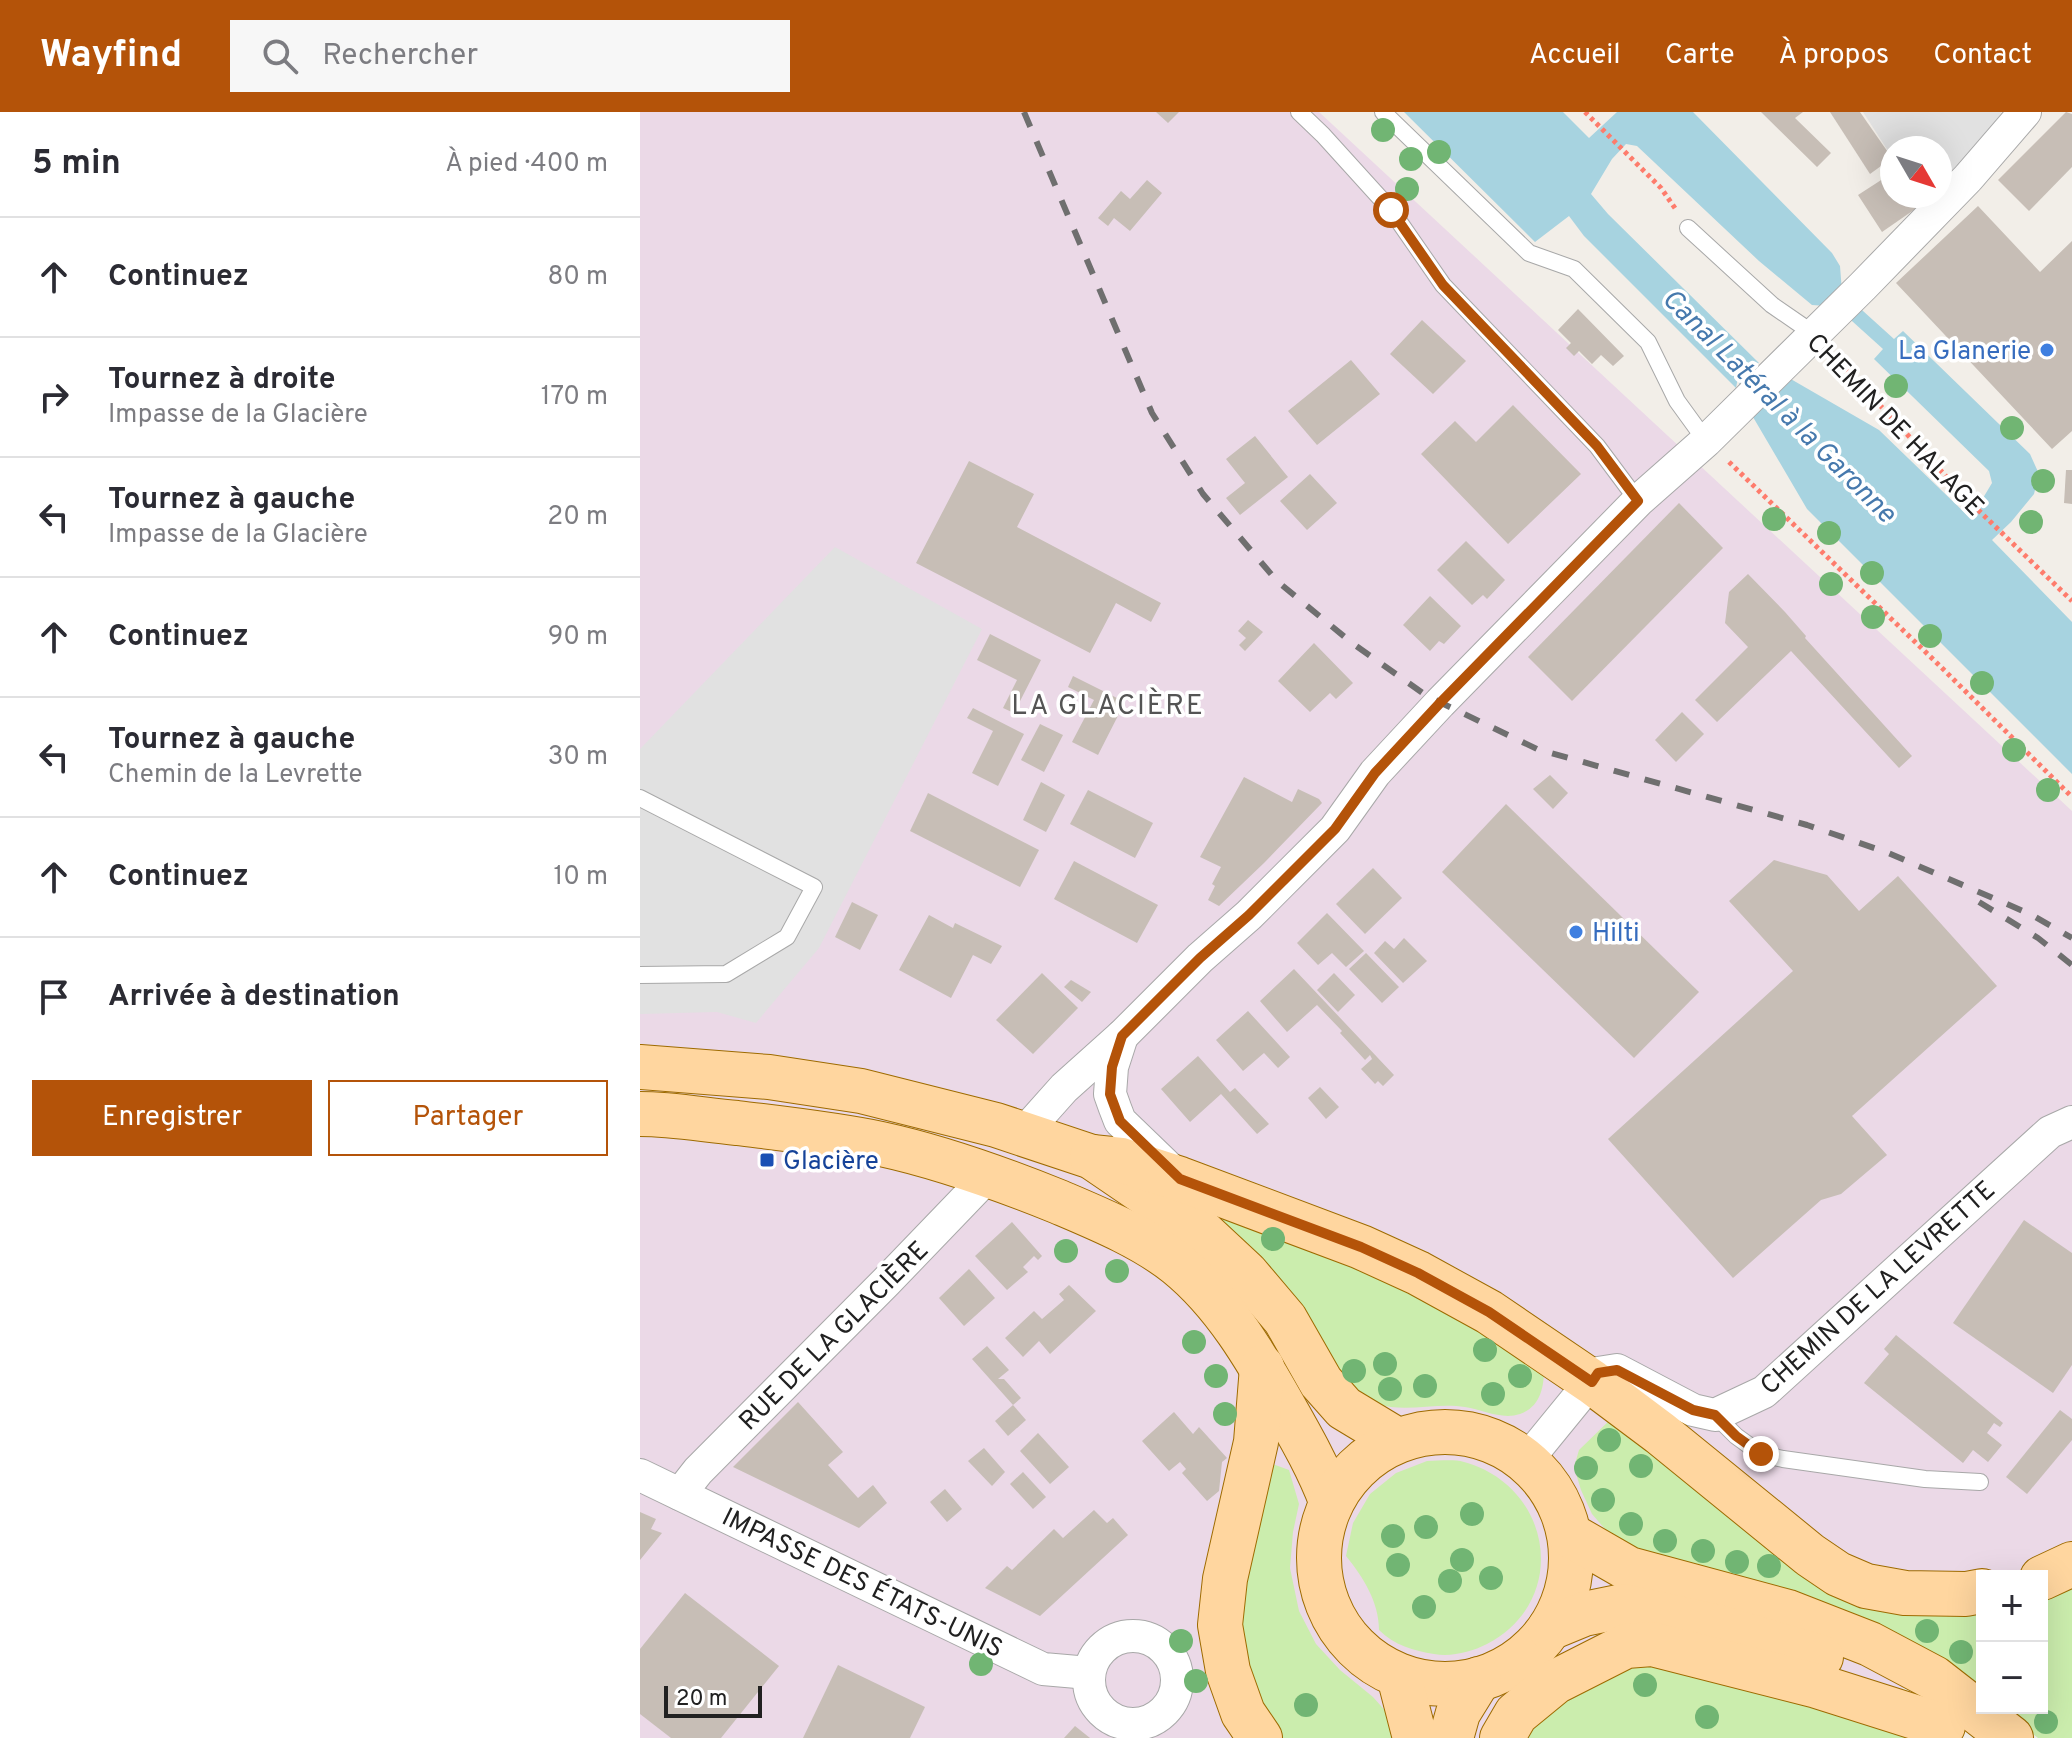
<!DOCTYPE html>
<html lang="fr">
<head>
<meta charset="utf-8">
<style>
	:root { --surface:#fff; --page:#f7f7f7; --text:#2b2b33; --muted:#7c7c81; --line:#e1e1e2; --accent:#b45309 }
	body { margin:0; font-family:Overpass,sans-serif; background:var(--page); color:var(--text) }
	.controls { position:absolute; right:24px; bottom:24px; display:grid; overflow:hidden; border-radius:0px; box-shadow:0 8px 32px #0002 }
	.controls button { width:72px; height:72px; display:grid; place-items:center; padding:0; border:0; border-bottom:2px solid var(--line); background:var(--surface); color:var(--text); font:40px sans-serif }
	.compass { position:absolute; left:1240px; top:24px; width:72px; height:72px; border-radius:50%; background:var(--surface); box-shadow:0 8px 32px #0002; rotate:129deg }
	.scale { position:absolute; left:24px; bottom:20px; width:98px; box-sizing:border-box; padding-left:8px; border:4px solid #212121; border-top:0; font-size:22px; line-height:28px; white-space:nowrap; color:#212121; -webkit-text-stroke:6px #fff; paint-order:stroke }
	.stop { position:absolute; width:24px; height:24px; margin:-18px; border:6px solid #b45309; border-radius:50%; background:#fff }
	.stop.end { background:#b45309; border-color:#fff; box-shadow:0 2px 8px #0008 }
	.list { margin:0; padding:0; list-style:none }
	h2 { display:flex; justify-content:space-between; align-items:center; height:104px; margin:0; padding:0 32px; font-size:34px }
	h2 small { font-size:26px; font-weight:400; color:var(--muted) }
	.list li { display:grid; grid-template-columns:52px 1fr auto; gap:24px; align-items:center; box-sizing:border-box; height:120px; padding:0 32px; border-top:2px solid var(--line) }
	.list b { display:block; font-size:30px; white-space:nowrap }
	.list p { margin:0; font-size:26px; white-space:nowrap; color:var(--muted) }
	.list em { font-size:26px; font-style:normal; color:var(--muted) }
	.actions { display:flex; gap:16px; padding:24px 32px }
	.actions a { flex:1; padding:18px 0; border:2px solid var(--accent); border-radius:0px; text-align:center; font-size:28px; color:var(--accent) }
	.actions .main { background:var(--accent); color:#fff }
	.icon { flex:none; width:44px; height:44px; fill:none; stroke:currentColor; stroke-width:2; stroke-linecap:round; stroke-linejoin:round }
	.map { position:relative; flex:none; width:1432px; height:1626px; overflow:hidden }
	header { display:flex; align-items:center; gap:48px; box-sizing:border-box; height:112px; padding:0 40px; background:var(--accent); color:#fff }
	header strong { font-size:38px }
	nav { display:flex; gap:44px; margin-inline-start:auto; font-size:28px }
	.search { width:560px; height:72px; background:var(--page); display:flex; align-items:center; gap:20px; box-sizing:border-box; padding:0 28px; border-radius:0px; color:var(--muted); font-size:30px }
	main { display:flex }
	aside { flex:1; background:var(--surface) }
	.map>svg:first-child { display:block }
	.industrial { fill:#ebd9e7 }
	.grass { fill:#cbedad }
	.parking { fill:#e1e1e1 }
	.water { fill:#a7d3e0 }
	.building { fill:#c7beb6 }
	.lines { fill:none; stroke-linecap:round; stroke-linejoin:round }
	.lane-casing { stroke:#a8a8a8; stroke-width:18 }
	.street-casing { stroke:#a8a8a8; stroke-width:34 }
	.primary-casing { stroke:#9e6b00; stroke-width:46 }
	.path { stroke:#fe7c6c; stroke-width:5; stroke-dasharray:4 4; stroke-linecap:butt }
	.lane { stroke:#fff; stroke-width:16 }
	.street { stroke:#fff; stroke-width:32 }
	.primary { stroke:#ffd69f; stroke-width:44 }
	.rail { stroke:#6f6f6f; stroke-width:6; stroke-dasharray:16 16; stroke-linecap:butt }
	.tree { fill:#71b573 }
	.route { stroke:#b45309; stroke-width:10 }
	.shop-dot { fill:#3f7fe0; stroke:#fff; stroke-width:3 }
	.transit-dot { fill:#1a4fb4; stroke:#fff; stroke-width:3 }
	.labels { text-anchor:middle; stroke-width:7; stroke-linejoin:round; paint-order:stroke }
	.shop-label { font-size:26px; fill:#366cbe; stroke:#fff; text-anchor:end }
	.street-label { font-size:26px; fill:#212121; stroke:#fff }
	.transit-label { font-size:26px; fill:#164399; stroke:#fff; text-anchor:start }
	.water-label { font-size:28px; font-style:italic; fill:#4679ad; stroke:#fff }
	.neighbourhood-label { font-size:28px; letter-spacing:2px; fill:#545454; stroke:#fff }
</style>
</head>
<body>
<header>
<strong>Wayfind</strong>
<div class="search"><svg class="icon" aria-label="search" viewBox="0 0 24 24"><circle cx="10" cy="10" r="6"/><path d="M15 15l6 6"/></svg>Rechercher</div>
<nav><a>Accueil</a><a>Carte</a><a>À propos</a><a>Contact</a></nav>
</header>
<main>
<aside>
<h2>5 min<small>À pied · 400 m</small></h2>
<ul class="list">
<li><svg class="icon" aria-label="ahead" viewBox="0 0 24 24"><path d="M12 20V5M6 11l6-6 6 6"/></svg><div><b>Continuez</b></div><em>80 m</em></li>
<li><svg class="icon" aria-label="right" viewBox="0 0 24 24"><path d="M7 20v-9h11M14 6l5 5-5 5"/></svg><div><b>Tournez à droite</b><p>Impasse de la Glacière</p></div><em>170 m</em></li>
<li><svg class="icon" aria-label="left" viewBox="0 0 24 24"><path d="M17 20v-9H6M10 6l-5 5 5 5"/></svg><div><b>Tournez à gauche</b><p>Impasse de la Glacière</p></div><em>20 m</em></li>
<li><svg class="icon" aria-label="ahead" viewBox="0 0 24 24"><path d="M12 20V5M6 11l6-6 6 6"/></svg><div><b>Continuez</b></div><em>90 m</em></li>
<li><svg class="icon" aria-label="left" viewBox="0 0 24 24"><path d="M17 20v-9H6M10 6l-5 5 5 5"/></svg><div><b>Tournez à gauche</b><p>Chemin de la Levrette</p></div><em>30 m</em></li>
<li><svg class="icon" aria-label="ahead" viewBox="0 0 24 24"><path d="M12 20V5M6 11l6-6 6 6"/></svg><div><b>Continuez</b></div><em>10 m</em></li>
<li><svg class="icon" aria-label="arrive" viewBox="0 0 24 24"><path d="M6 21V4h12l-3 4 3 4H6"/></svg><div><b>Arrivée à destination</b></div></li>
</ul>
<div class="actions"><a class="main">Enregistrer</a><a>Partager</a></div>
</aside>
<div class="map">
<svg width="1432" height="1626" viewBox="0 0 1432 1626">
	<rect width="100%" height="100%" fill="#f2eee8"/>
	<polygon class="industrial" points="0,0 679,0 1432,699 1432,1439 1401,1464 1342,1464 1342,1512 1202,1626 0,1626"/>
	<g class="grass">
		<path d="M537 1080 679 1128 904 1257C904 1276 900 1295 880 1302 862 1308 843 1298 825 1295 801 1291 775 1298 751 1295 737 1293 729 1288 718 1280Z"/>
		<polygon points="976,1302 1151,1443 1342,1492 1342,1582 989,1438 971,1424 952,1402 941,1378 934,1355 939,1338"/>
		<polygon points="622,1348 649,1358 659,1392 653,1420 650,1456 659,1499 676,1532 700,1558 733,1585 749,1603 760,1626 635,1626 597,1546"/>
		<path d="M787 1349C799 1349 813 1347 824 1350 912 1374 931 1488 847 1532 831 1540 812 1545 794 1542 774 1539 754 1533 739 1518 739 1490 723 1465 706 1444L713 1411 730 1382 756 1361Z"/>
		<polygon points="1432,1465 1432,1626 1398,1626 1360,1596 1402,1596 1402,1476"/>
		<polygon points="1006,1546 1282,1626 882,1626 903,1594"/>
	</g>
	<g class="parking">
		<polygon points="1223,0 1361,0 1353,19 1300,76 1300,36 1252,36 1252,45"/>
		<polygon points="195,435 342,517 179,836 116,911 77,900 0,902 0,637"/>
	</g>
	<polygon class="water" points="764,0 923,0 949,26 977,0 1053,0 1192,141 1200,154 1202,180 1254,227 1263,219 1390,342 1399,362 1394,382 1371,410 1352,428 1432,510 1432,662 1167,397 1113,305 1121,294 1098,276 1103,257 1122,254 1149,266 1239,318 1327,403 1343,386 1352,371 1349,359 1234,247 1243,237 1192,191 1186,194 1172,193 1119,149 997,34 986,32 972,47 951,82 968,102 1119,251 1100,255 1096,276 944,124 929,104 895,130"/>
	<g class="building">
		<polygon points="516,0 539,0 528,11"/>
		<polygon points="1121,0 1163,0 1155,6 1191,41 1177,55"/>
		<polygon points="1190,0 1220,0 1252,46 1230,62"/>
		<polygon points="1426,0 1432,2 1432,55 1389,99 1358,68"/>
		<polygon points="1252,61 1252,84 1294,84 1242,120 1218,83"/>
		<polygon points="507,68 522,81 490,119 474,106 468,114 458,106 481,79 490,87"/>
		<polygon points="1338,94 1400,160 1432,129 1432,319 1412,337 1256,171"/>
		<polygon points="938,197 984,244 973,254 961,243 952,252 939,239 934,244 926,236 931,231 918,218"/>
		<polygon points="782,208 826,249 793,282 750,242"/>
		<polygon points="711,248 740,282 677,333 648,299"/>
		<polygon points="873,293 941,362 868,432 781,342 815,309 836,330"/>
		<polygon points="615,324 648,365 600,403 586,386 605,371 586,347"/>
		<polygon points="329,349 394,382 377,415 521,491 511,510 476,491 450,541 276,451"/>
		<polygon points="1426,358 1432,358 1432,392 1424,391"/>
		<polygon points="670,362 697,391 667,418 640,389"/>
		<polygon points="1039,391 1083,436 932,589 888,545"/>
		<polygon points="826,429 865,468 847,487 843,483 832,493 797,458"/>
		<polygon points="1108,462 1145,500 1166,524 1165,526 1272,644 1259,656 1151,539 1077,610 1055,588 1108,535 1085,511 1089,480"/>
		<polygon points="790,484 821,514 804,532 799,529 790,539 763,513"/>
		<polygon points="608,508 623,520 605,539 599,533 606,526 598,519"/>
		<polygon points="350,522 401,548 374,601 363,596 377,568 337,548"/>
		<polygon points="674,531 713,571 696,587 690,581 670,600 638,569"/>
		<polygon points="433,564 485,590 458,643 432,630 454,588 428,575"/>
		<polygon points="333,596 384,622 358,674 332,661 353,619 327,606"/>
		<polygon points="1042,600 1064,622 1036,650 1015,628"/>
		<polygon points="400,612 423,623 404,660 381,648"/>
		<polygon points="910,663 928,681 913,697 893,677"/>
		<polygon points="604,665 652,690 658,677 679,687 682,691 624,751 579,794 568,788 575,774 572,772 581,755 560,745"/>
		<polygon points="401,670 425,683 406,720 383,708"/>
		<polygon points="448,678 513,711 495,746 430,712"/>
		<polygon points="288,681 399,738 380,775 270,719"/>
		<polygon points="866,692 1059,880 994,946 802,760"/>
		<polygon points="1134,748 1187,763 1219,799 1258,764 1357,874 1212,1004 1247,1043 1201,1082 1181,1088 1093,1166 968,1027 1153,859 1089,789"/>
		<polygon points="434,749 518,793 497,831 414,787"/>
		<polygon points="733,756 762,786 725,822 696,792"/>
		<polygon points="212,790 238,803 220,838 195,825"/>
		<polygon points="687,801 724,839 706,855 692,841 678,853 657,831"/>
		<polygon points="289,803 313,816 315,811 362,834 351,852 333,843 311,886 259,858"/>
		<polygon points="764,826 787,849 763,871 734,841 745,829 754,837"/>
		<polygon points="726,841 759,875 742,891 709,857"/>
		<polygon points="654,857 754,963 743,974 738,969 735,972 721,957 732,947 730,943 725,948 700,921 702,919 677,893 647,920 620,889"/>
		<polygon points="402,861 438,896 393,942 356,908"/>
		<polygon points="694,861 715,883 698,900 677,878"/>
		<polygon points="431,868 451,880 442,890 424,875"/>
		<polygon points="608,899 650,945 638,956 624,941 603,959 576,928"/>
		<polygon points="558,944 590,980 595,976 629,1012 617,1022 581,982 550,1010 521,977"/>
		<polygon points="680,975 699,995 686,1007 668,986"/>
		<polygon points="1384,1108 1432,1141 1432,1253 1413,1281 1313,1211"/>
		<polygon points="372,1110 402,1144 398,1148 394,1144 383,1155 388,1160 367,1178 335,1144"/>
		<polygon points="329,1157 355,1186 324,1214 299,1186"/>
		<polygon points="429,1173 456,1199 410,1242 399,1229 383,1245 365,1226 394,1199 402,1207 424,1188 419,1182"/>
		<polygon points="1256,1223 1363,1311 1360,1315 1354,1311 1347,1321 1362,1333 1348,1350 1333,1338 1323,1351 1224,1271 1249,1242 1244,1237"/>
		<polygon points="347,1234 369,1258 358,1267 364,1267 381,1286 373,1293 332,1247"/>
		<polygon points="158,1290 203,1340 188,1353 218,1386 233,1373 247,1391 219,1416 93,1355"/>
		<polygon points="373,1293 386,1308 368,1324 355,1309"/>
		<polygon points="1420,1298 1432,1307 1432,1328 1387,1382 1366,1365"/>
		<polygon points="534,1300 553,1322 559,1315 587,1346 582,1350 579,1379 567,1389 542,1361 546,1357 540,1350 529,1359 502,1329"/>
		<polygon points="398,1321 429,1355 410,1372 380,1339"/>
		<polygon points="344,1336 365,1360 352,1374 328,1349"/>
		<polygon points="383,1360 406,1385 393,1397 370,1372"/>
		<polygon points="305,1377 322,1397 307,1410 290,1390"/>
		<polygon points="454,1398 467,1411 473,1406 488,1423 400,1504 345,1476 367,1454 372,1458 414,1417 423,1426"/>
		<polygon points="0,1400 16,1407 11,1417 22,1421 0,1448"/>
		<polygon points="45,1481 139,1554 81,1626 31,1626 0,1602 0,1537"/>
		<polygon points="198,1553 285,1595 270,1626 163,1626"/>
		<polygon points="435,1614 450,1626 424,1626"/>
	</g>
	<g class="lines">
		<defs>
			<g id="lane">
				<polyline points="659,0 683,23 751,98 803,173 957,334 998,389"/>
				<polyline points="743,0 889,141 934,157 1008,230 1037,289 1066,329"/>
				<polyline points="1048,116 1132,193 1174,222"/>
				<polyline points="0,686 174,775 147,825 86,862 0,863"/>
				<polyline points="1075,1303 1096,1324 1121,1342 1143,1347 1285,1367 1340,1370"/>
			</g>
			<g id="street">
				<polyline points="482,924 472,955 470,982 475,996 480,1009 535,1062"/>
				<polyline points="383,1022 424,976 482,924 560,846 609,803 695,717 735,661 800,591 998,389 1066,329 1223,174 1328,66 1385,0"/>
				<polyline points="887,1348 958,1261 977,1258 1053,1298 1075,1303 1124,1280 1410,1020 1432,1010"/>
				<polyline points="0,1363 403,1557 449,1561"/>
				<polyline points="40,1382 58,1359 246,1170 348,1064"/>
				<circle cx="493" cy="1568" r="44"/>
			</g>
			<g id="primary">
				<polyline points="0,955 129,965 221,979 356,1013 452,1045 562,1120 606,1161 645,1207 681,1270 704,1296 757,1328"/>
				<path d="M0 1002C33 1002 64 1008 97 1011 145 1017 193 1022 241 1032 301 1045 362 1067 419 1090 459 1107 503 1125 537 1152 584 1190 616 1245 645 1297 662 1327 679 1357 691 1389"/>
				<polyline points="452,1045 481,1048 540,1067 721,1135 778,1161 849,1200 952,1270 1020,1321 1170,1443 1198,1462 1226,1474 1265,1481 1326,1482 1342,1479"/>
				<circle cx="805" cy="1446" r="126"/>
				<polyline points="930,1423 989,1457 1148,1500 1230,1532 1294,1566 1371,1626"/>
				<polyline points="1402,1466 1432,1452"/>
				<polyline points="910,1516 944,1502 983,1494 1079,1515 1181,1545"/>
				<polyline points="759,1564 775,1626"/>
				<polyline points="620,1626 603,1601 588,1559 580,1513 585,1467 616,1330 622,1255"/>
				<polyline points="811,1626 818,1601 839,1567"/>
				<polyline points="862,1626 876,1602 915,1570 986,1534 1012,1532 1177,1574 1303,1614"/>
			</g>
		</defs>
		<use href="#lane" class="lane-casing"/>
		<use href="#street" class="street-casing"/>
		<use href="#primary" class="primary-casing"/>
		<g class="path">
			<polyline points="945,0 1021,76 1037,99"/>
			<polyline points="1196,246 1330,390 1432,489"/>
			<polyline points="1089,350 1300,554 1432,685"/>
		</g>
		<use href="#lane" class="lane"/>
		<use href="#street" class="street"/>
		<use href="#primary" class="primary"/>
		<g class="rail">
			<polyline points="384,0 512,301 563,382 637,469 712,531 787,584 897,637 1167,713 1246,740 1390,802 1432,826"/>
			<polyline points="1339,790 1398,826 1432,853"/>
		</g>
	</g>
	<g class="tree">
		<circle cx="743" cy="18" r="12"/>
		<circle cx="799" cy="40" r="12"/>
		<circle cx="771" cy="47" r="12"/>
		<circle cx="767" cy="77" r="12"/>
		<circle cx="1256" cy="274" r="12"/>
		<circle cx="1372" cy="316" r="12"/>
		<circle cx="1403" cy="369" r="12"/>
		<circle cx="1134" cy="407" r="12"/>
		<circle cx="1391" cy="410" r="12"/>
		<circle cx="1189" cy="421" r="12"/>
		<circle cx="1232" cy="461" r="12"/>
		<circle cx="1191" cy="472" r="12"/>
		<circle cx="1233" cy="505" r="12"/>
		<circle cx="1290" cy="524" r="12"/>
		<circle cx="1342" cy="571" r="12"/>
		<circle cx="1374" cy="638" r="12"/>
		<circle cx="1408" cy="678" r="12"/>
		<circle cx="633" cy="1127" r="12"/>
		<circle cx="426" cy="1139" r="12"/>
		<circle cx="477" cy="1159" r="12"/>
		<circle cx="554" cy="1230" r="12"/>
		<circle cx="845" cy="1238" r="12"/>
		<circle cx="745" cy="1252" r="12"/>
		<circle cx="714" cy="1259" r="12"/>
		<circle cx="576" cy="1264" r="12"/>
		<circle cx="880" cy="1264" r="12"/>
		<circle cx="785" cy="1274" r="12"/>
		<circle cx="750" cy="1277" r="12"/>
		<circle cx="853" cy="1282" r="12"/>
		<circle cx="585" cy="1302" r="12"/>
		<circle cx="969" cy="1328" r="12"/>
		<circle cx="1001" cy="1354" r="12"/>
		<circle cx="946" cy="1356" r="12"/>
		<circle cx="963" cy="1388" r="12"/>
		<circle cx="832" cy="1402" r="12"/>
		<circle cx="991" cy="1412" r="12"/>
		<circle cx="786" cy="1415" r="12"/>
		<circle cx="753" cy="1424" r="12"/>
		<circle cx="1025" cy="1429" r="12"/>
		<circle cx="1063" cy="1439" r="12"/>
		<circle cx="822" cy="1448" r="12"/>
		<circle cx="1097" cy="1450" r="12"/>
		<circle cx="758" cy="1453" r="12"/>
		<circle cx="1129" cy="1454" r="12"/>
		<circle cx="851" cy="1466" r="12"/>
		<circle cx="810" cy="1469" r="12"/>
		<circle cx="784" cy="1495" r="12"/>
		<circle cx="1287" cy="1519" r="12"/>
		<circle cx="541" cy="1529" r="12"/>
		<circle cx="1321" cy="1540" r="12"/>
		<circle cx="341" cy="1552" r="12"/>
		<circle cx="556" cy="1569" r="12"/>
		<circle cx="1005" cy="1573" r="12"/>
		<circle cx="666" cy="1593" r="12"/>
		<circle cx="1067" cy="1605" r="12"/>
		<circle cx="1406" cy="1610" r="12"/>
	</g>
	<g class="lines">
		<polyline class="route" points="751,98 803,173 957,334 998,389 800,591 735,661 695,717 609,803 560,846 482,924 472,955 470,982 480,1009 540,1067 721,1135 778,1161 849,1200 952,1270 958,1261 977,1258 1053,1298 1075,1303 1096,1324 1121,1342"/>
	</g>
	<g class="shop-dot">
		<circle cx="1407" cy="238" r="8"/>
		<circle cx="936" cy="820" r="8"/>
	</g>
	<rect class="transit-dot" x="119" y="1040" width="16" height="16" rx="4"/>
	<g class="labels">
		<g class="shop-label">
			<text x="1391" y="247">La Glanerie</text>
			<text x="952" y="829" text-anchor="start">Hilti</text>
		</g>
		<g class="street-label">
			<text transform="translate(1256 312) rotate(46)" y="9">CHEMIN DE HALAGE</text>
			<text transform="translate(1237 1175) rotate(-42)" y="9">CHEMIN DE LA LEVRETTE</text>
			<text transform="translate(193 1223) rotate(-45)" y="9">RUE DE LA GLACIÈRE</text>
			<text transform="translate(223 1470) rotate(26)" y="9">IMPASSE DES ÉTATS-UNIS</text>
		</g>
		<g class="transit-label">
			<text x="143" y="1057">Glacière</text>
		</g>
		<g class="water-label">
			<text transform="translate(1140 293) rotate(45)" y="10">Canal Latéral à la Garonne</text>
		</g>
		<g class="neighbourhood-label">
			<text x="468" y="602">LA GLACIÈRE</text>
		</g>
	</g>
</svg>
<div class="controls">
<button>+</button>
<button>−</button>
</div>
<svg class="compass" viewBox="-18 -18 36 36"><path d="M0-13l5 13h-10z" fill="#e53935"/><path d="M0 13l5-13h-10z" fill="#7c7c81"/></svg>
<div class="scale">20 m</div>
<div class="stop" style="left:751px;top:98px"></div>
<div class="stop end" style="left:1121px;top:1342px"></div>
</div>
</main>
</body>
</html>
